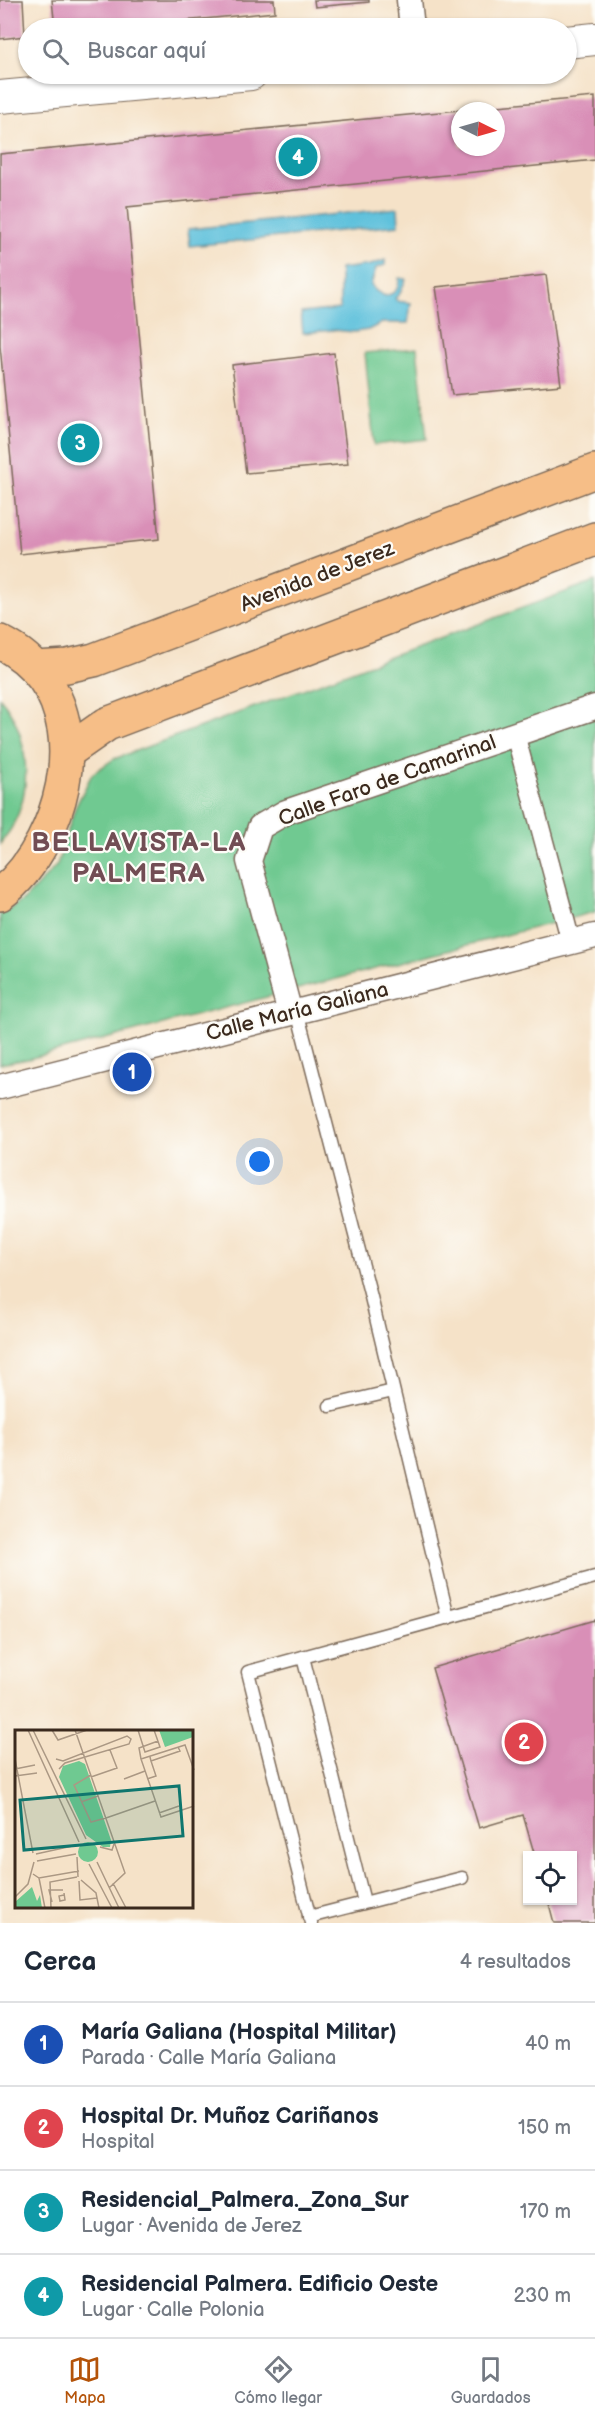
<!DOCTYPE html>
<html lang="es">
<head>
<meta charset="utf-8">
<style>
	:root { --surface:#fff; --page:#f2f2f3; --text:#1f2937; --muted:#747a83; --line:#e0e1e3; --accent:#b45309 }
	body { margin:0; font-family:"Balsamiq Sans",sans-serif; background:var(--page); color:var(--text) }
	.controls { position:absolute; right:18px; bottom:18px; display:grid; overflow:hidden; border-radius:0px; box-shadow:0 2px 4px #0004 }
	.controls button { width:54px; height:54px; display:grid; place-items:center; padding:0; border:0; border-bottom:2px solid var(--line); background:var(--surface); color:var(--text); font:30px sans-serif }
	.compass { position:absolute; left:451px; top:102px; width:54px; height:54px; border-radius:50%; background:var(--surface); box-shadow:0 2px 4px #0004; rotate:95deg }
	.you { position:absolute; left:260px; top:1162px; width:21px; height:21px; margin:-15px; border:4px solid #fff; border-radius:50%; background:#1a73e8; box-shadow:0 0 0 9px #1a73e833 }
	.badge { display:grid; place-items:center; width:39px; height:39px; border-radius:50%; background:var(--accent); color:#fff; font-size:20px; font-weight:700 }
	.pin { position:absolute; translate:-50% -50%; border:3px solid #fff; box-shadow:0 2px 6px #0006 }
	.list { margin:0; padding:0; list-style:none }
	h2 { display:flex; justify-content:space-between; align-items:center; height:78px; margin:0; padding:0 24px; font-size:26px }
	h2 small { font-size:20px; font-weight:400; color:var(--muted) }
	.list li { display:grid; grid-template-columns:39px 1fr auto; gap:18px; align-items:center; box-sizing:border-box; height:84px; padding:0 24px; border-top:2px solid var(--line) }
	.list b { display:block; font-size:22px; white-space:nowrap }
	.list p { margin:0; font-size:20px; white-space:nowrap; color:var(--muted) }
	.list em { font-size:20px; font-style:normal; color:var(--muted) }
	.icon { flex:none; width:33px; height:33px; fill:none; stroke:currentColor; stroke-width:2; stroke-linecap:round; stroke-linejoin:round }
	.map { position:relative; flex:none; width:595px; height:1923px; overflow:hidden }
	.search { position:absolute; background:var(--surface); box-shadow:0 2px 4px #0004; left:18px; right:18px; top:18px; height:66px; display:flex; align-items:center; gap:15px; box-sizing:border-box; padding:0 21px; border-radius:33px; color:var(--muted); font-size:22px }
	.sheet { height:414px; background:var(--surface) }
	nav { display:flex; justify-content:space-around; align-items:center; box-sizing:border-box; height:84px; border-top:2px solid var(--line); background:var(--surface); font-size:16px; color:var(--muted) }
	nav a { display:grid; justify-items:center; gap:3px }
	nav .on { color:var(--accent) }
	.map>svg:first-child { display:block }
	.green { fill:#6fc991; stroke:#557a58; stroke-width:1.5 }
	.water { fill:#5ec1dc; stroke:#4c767d; stroke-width:1.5 }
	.building { fill:#d98fb7 }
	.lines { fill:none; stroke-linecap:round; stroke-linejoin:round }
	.service-casing { stroke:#7c6a5a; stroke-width:15 }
	.pedestrian-casing { stroke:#7c6a5a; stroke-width:21 }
	.minor-casing { stroke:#7c6a5a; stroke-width:27 }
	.tertiary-casing { stroke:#7c6a5a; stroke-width:34 }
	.primary-casing { stroke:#7c6a5a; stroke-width:36 }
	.service { stroke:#fff; stroke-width:12 }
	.pedestrian { stroke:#fff; stroke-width:18 }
	.minor { stroke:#fff; stroke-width:24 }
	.tertiary { stroke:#fff; stroke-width:32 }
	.primary { stroke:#f6be87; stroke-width:33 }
	.labels { text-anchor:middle; stroke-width:4.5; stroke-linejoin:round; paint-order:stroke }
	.street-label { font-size:21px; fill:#3b2a1e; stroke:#fdfcf7 }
	.district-label { font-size:27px; font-weight:bold; letter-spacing:1.5px; fill:#724d54; stroke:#fdfcf7 }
	.inset-road { fill:none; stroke:#ab9884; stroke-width:1.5 }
	.view { fill:#0f766e; fill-opacity:0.15; stroke:#0f766e; stroke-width:3 }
	.inset-edge { fill:none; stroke:#3b2a1e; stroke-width:3 }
</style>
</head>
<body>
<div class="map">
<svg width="595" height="1923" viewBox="0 0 595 1923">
	<rect width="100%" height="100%" fill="#fdfcf7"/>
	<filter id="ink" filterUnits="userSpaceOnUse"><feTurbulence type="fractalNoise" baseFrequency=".0167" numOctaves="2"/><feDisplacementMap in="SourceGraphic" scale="12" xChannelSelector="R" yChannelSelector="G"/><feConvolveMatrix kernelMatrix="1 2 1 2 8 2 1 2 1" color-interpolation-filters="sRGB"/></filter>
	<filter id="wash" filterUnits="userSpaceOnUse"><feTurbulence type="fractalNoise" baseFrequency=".008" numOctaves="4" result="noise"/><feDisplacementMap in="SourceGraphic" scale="24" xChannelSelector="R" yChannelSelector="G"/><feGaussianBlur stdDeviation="1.35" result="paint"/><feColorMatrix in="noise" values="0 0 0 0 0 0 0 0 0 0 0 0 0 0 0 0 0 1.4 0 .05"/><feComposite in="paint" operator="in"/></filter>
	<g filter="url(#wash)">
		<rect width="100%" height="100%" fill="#f5e2c8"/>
		<g class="green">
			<polygon points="417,348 427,439 374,445 365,353"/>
			<polygon points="595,581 595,912 28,1059 0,1064 0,915 24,900 57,865 75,808 92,774 114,759"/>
			<path d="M0 698C28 730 34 787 13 825 10 832 4 838 0 844Z"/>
		</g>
		<g class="water">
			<polygon points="398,208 399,225 190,246 188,229"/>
			<path d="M385 260V265L376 268 371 285 376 291 385 296C396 293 399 289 399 278L406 279 399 295 395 298 397 301 411 303 408 323H382L368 330 354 332 333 330 303 333 301 313 340 309V269L371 265Z"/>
		</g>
		<g id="blocks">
			<g class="building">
				<polygon points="0,0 23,0 25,36 0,39"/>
				<polygon points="52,0 274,0 275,12 109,28 55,28"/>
				<polygon points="314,0 369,0 369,2 315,7"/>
				<polygon points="595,97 595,160 127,207 159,539 20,554 0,346 0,154 460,110 460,147 496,147 496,111 464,109"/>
				<polygon points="546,275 561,385 452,395 436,287"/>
				<polygon points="334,353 348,464 246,473 232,365"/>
				<polygon points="595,1620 595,1923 554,1923 548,1900 572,1900 572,1856 535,1856 523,1815 479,1828 432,1668"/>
			</g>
		</g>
	</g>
	<g filter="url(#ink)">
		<use href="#blocks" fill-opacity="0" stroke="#7c6a5a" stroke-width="1.5"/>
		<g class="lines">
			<defs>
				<g id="service">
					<polyline points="297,1011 371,1297 448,1618"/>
					<polyline points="330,1406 393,1391"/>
					<polyline points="303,1657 364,1902"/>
					<polyline points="309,1917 462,1878"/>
					<polyline points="311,1923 248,1672 595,1577"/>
				</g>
				<polyline id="pedestrian" points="515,734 571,942"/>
				<g id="minor">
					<polyline points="409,0 412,28"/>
					<polyline points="290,1013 249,861 260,827 286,812 595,707"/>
					<polyline points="0,1087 595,936"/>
				</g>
				<g id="tertiary">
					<polyline points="566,42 595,39"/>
					<polyline points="0,97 251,74"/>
				</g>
				<g id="primary">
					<path d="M0 642C78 681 79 771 43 841 32 862 19 880 0 894"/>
					<polyline points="36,668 67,666 94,660 595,471"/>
					<polyline points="67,752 107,724 595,539"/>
				</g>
			</defs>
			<use href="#service" class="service-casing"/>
			<use href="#pedestrian" class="pedestrian-casing"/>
			<use href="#minor" class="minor-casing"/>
			<use href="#tertiary" class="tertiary-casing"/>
			<use href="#primary" class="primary-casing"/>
			<use href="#service" class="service"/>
			<use href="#pedestrian" class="pedestrian"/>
			<use href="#minor" class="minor"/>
			<use href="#tertiary" class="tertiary"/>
			<use href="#primary" class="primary"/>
		</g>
	</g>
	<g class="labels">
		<g class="street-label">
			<text transform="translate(317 576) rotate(-21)" y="7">Avenida de Jerez</text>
			<text transform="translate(387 780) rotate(-20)" y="7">Calle Faro de Camarinal</text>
			<text transform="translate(297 1011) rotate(-14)" y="7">Calle María Galiana</text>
		</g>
		<g class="district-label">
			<text x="139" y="851">BELLAVISTA-LA<tspan x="139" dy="31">PALMERA</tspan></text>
		</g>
	</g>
	<g transform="translate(15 1730)">
		<rect width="178" height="178" fill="#f5e2c8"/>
		<path d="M144 0H177L178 7 150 17ZM64 31 70 34 96 110 95 117H88L71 105 44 47 48 36ZM63 122a10 10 0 1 1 20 0a10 10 0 1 1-20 0ZM17 157 22 171 25 165 27 178H0V172Z" fill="#6fc991"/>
		<path class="inset-road" d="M13 0 64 112M18 0 71 109M37 0 43 10 72 0M60 0 110 143 94 158M123 0 130 22 145 17 139 0M135 27 136 31 165 21 163 17M0 29 18 123M41 29 48 31 112 6 116 9 114 14 50 33 44 39M126 29 124 18 143 11M0 39 20 35M179 40 170 15 126 29 146 87 179 76M76 45 59 55 76 92 91 88M0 46 22 43M76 47 102 38 95 20M109 49 130 41M132 49 141 46 136 31M66 72 83 66M144 83 164 76M91 88 140 71M85 117 97 120 99 114M21 124 62 115M62 127 63 147M22 131 61 124M82 132 104 178M74 134 97 178M18 144 24 148 64 141M24 148 30 178M66 150 81 163 84 178M64 151 65 170 82 168M98 153 111 178M49 163 50 170 45 171 44 166 49 165M0 167 13 154 19 132M37 172 34 160H48M36 178 35 152 62 147"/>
		<path class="view" d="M164 56 168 106 9 120 5 70Z"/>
		<rect width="178" height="178" class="inset-edge"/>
	</g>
</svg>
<div class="controls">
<button><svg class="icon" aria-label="locate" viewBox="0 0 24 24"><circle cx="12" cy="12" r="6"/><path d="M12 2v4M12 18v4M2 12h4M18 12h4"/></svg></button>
</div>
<svg class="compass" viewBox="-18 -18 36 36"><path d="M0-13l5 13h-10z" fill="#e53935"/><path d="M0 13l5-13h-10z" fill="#747a83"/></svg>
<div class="you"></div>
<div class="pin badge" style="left:132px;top:1072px;background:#1a4fb4">1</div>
<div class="pin badge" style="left:524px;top:1742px;background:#e0444e">2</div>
<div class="pin badge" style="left:80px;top:443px;background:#0f9aa8">3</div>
<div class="pin badge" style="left:298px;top:157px;background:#0f9aa8">4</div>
<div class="search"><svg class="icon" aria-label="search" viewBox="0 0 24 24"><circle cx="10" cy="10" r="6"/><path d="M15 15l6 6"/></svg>Buscar aquí</div>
</div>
<section class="sheet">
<h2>Cerca<small>4 resultados</small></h2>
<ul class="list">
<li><span class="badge" style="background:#1a4fb4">1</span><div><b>María Galiana (Hospital Militar)</b><p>Parada · Calle María Galiana</p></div><em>40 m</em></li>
<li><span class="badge" style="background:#e0444e">2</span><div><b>Hospital Dr. Muñoz Cariñanos</b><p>Hospital</p></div><em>150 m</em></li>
<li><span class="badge" style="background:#0f9aa8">3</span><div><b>Residencial_Palmera._Zona_Sur</b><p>Lugar · Avenida de Jerez</p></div><em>170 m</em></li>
<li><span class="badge" style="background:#0f9aa8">4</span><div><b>Residencial Palmera. Edificio Oeste</b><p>Lugar · Calle Polonia</p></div><em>230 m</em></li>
</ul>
</section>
<nav>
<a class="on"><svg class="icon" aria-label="map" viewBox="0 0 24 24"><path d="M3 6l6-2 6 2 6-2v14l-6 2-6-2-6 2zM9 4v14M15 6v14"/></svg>Mapa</a>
<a><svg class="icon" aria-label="directions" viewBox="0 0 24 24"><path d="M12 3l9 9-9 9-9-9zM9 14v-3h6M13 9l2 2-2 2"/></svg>Cómo llegar</a>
<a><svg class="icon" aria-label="saved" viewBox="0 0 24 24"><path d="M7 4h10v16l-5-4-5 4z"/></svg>Guardados</a>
</nav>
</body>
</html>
